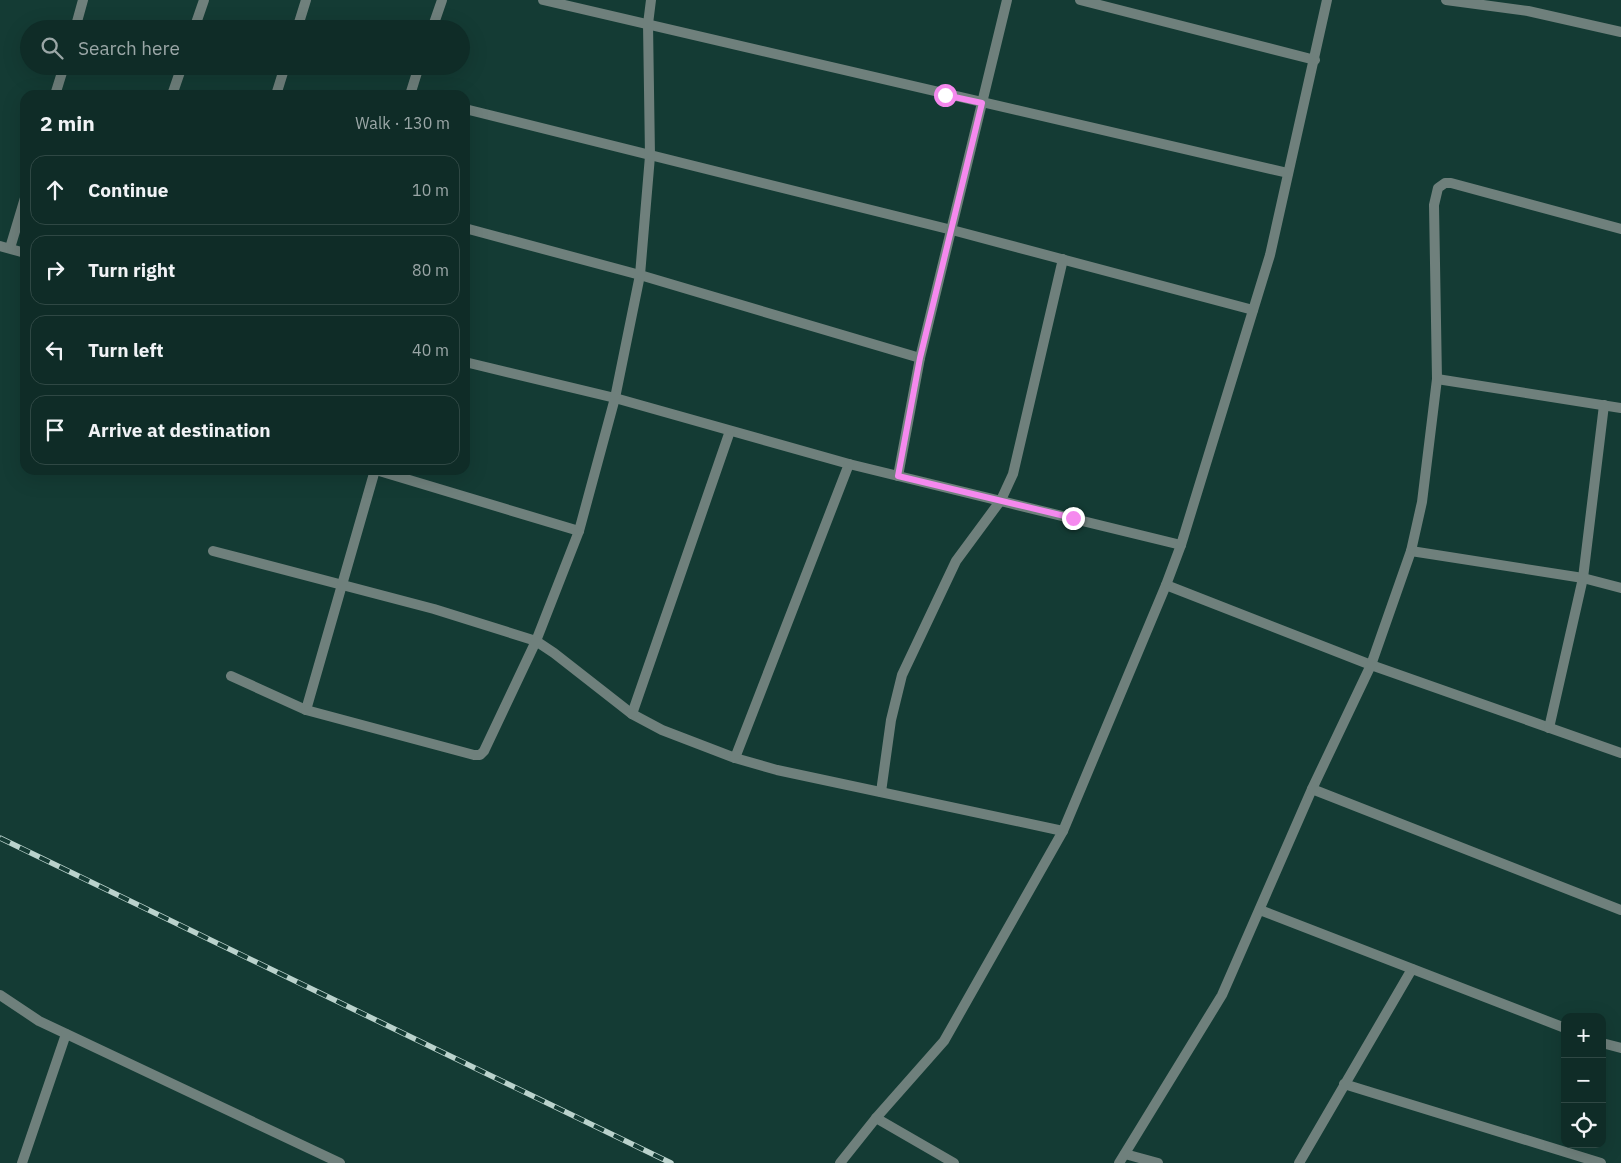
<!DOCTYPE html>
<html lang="en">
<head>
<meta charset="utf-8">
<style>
	:root { --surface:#0f2c27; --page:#18342f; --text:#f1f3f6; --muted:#9ba7a7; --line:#2f4844 }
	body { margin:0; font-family:"IBM Plex Sans",sans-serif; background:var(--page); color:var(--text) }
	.controls { position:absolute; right:15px; bottom:15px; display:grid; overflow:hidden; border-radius:10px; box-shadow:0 5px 20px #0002 }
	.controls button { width:45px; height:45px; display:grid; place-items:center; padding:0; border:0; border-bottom:1px solid var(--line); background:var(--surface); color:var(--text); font:25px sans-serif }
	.stop { position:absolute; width:15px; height:15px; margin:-11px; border:4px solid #f589ee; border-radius:50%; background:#fff }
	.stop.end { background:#f589ee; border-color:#fff; box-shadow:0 1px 5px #0008 }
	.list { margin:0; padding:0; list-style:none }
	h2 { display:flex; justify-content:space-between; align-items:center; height:65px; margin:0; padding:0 20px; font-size:21px }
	h2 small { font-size:16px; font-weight:400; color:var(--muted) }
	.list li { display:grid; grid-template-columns:32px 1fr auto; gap:15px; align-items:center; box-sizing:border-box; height:70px; margin:0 10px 10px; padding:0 10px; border:1px solid var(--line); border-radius:15px }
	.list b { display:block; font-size:19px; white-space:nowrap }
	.list em { font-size:16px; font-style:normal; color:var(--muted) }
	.icon { flex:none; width:28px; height:28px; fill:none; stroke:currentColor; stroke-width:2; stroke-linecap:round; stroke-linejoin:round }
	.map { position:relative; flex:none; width:1621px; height:1163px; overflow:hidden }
	.search { position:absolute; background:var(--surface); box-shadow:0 5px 20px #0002; left:20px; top:20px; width:450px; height:55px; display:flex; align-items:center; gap:12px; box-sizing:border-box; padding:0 18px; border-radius:28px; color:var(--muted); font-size:19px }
	.panel { position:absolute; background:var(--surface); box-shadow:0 5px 20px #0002; left:20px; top:90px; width:450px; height:385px; border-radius:15px }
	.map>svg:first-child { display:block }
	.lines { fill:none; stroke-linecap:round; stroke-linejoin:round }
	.service { stroke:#6f807c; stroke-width:10 }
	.minor { stroke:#6f807c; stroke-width:10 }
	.tertiary { stroke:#6f807c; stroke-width:10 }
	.rail-casing { stroke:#bad2cc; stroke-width:5.5 }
	.rail { stroke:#143b34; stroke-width:4; stroke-dasharray:11; stroke-linecap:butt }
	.route { stroke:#f589ee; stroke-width:6 }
</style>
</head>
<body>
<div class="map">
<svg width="1621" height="1163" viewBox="0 0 1621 1163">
	<rect width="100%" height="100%" fill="#143b34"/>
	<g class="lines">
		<g class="service">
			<polyline points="0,995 39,1021 340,1163"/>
			<polyline points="22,1163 66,1034"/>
		</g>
		<g class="minor">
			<polyline points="543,0 1288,173"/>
			<polyline points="1080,0 1315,60"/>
			<polyline points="1446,0 1528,11 1621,32"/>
			<polyline points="75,29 83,0"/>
			<polyline points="194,29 204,0"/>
			<polyline points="297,29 306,0"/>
			<polyline points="432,29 442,0"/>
			<polyline points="55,95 64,66"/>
			<polyline points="172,95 182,66"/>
			<polyline points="276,95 285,66"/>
			<polyline points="410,95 419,66"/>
			<polyline points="465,109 952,230 1253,310"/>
			<polyline points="465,228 640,275 920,358"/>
			<polyline points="0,246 25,253"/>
			<polyline points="10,248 25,198"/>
			<polyline points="465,362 615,398 849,464 1181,545"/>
			<polyline points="1437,379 1621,408"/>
			<polyline points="376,470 579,531"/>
			<polyline points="898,476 920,358 1007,0"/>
			<polyline points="213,551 434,609 536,641 554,653 632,714 662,730 735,758 777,770 1063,831"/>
			<polyline points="1411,551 1583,578 1621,588"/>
			<polyline points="1166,585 1371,665 1621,753"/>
			<polyline points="231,676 306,710 474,755 480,755 484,751 536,641 579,531 615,398 640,275 650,156 648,24 651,0"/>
			<polyline points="306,710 375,470"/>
			<polyline points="632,714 730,431"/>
			<polyline points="1549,728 1583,578 1604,405"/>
			<polyline points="735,758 849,464"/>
			<polyline points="1312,789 1621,910"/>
			<polyline points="881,792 891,720 902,675 956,561 1001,500 1013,474 1063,259"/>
			<polyline points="1260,910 1565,1028"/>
			<polyline points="1602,1043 1621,1048"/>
			<polyline points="1344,1084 1601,1163"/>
			<polyline points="876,1118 954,1163"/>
			<polyline points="1125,1154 1158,1163"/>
			<polyline points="1119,1163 1222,995 1312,789 1371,665 1411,551 1422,502 1437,379 1434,205 1438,188 1445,183 1451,183 1621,229"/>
			<polyline points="1299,1163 1412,969"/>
		</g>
		<polyline class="tertiary" points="840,1163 876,1118 944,1041 1063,831 1166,585 1181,545 1270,255 1327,0"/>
		<defs>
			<polyline id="rail" points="0,838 671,1163"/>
		</defs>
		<use href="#rail" class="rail-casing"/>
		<use href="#rail" class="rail"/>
	</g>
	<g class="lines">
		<polyline class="route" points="945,95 982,103 920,358 898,476 1073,518"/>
	</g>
</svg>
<div class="controls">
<button>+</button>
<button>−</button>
<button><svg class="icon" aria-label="locate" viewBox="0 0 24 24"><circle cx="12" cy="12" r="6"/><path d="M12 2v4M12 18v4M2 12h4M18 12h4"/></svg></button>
</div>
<div class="stop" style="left:945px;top:95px"></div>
<div class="stop end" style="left:1073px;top:518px"></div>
<div class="search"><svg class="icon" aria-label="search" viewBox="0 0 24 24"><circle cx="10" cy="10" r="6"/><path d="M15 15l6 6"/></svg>Search here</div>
<section class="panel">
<h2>2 min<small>Walk · 130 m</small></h2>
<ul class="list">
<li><svg class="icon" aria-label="ahead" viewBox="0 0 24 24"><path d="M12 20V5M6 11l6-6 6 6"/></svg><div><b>Continue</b></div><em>10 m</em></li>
<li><svg class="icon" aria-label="right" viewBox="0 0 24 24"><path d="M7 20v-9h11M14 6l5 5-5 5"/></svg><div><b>Turn right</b></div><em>80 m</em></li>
<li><svg class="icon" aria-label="left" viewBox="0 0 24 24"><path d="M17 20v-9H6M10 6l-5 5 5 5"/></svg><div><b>Turn left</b></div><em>40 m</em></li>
<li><svg class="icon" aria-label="arrive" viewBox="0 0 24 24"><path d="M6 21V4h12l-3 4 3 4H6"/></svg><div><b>Arrive at destination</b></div></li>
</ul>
</section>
</div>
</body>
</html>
